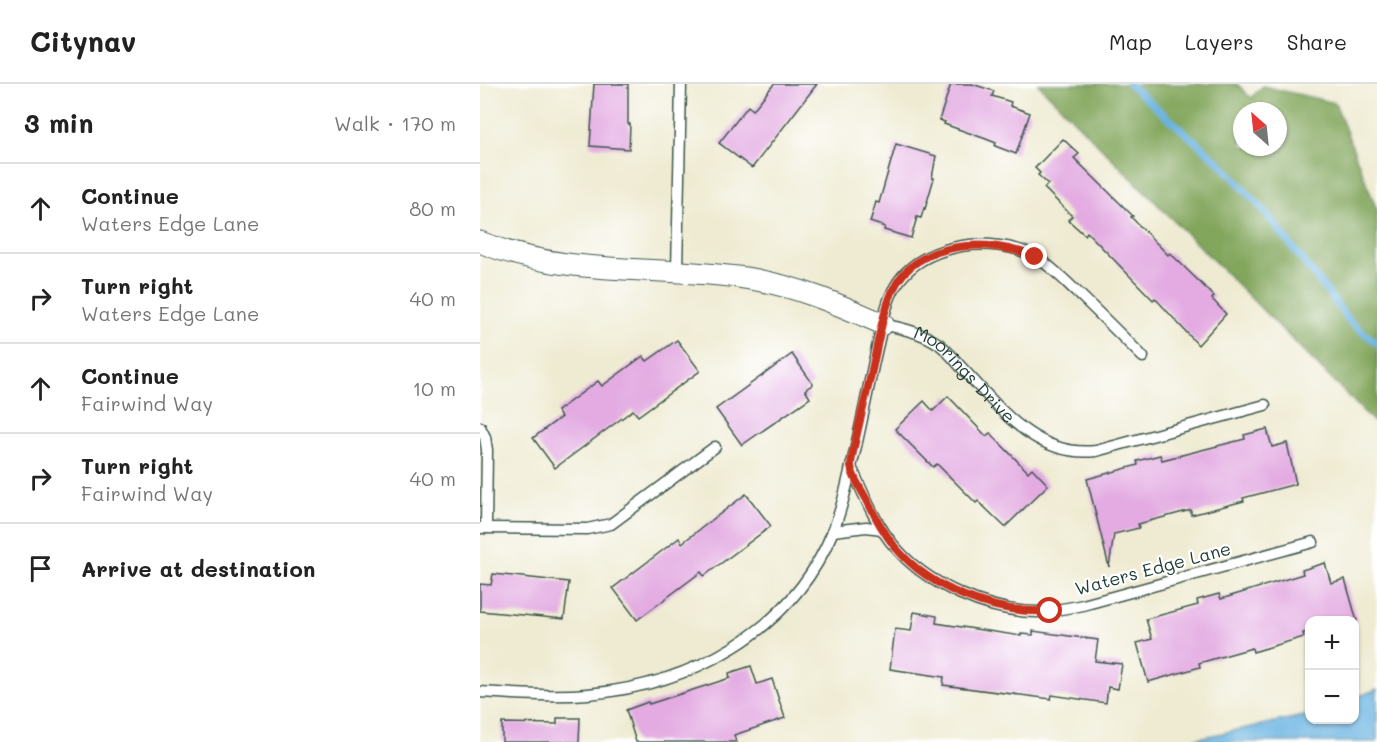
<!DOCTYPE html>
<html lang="en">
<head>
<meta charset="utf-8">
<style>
	:root { --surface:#fff; --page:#f6f6f6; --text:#222; --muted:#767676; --line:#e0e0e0 }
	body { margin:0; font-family:Mali,sans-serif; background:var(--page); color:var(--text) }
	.controls { position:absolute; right:18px; bottom:18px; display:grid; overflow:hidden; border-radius:12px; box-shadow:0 2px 4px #0004 }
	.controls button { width:54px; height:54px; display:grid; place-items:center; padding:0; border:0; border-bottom:2px solid var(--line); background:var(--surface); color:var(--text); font:30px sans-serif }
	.compass { position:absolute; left:753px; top:18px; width:54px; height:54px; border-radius:50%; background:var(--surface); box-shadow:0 2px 4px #0004; rotate:333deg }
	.stop { position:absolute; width:18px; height:18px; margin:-14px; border:4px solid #c8321e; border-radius:50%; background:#fff }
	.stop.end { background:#c8321e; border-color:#fff; box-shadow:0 2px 6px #0008 }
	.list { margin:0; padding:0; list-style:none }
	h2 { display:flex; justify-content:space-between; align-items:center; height:78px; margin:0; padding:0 24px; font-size:26px }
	h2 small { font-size:20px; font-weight:400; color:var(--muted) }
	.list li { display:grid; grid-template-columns:39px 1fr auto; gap:18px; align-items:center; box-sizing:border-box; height:90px; padding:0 24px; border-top:2px solid var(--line) }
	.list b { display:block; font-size:22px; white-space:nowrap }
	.list p { margin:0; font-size:20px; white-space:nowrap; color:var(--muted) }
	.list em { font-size:20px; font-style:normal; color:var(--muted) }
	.icon { flex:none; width:33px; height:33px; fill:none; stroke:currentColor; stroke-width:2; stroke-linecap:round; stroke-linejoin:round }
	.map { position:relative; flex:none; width:897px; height:658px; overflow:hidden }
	header { display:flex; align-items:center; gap:36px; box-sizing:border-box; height:84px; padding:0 30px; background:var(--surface); border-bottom:2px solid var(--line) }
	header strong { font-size:28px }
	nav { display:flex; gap:33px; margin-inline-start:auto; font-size:21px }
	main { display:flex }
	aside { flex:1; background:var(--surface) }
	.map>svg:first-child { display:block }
	.forest { fill:#82a65c; stroke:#507248; stroke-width:1.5; fill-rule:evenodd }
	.water { fill:#69b3e1; stroke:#44788a; stroke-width:1.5 }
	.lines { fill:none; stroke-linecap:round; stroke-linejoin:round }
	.stream { stroke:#69b3e1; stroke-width:7 }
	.building { fill:#e3abe2 }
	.service-casing { stroke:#3e574c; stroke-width:13 }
	.minor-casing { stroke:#3e574c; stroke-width:23 }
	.service { stroke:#fff; stroke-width:10 }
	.minor { stroke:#fff; stroke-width:21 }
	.route { stroke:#c8321e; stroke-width:8 }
	.labels { text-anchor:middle; stroke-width:4.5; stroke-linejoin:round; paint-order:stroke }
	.street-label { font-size:18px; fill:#1f3d34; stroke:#fff }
</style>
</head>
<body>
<header>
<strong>Citynav</strong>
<nav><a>Map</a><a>Layers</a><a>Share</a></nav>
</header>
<main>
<aside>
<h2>3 min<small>Walk · 170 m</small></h2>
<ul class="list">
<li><svg class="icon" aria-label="ahead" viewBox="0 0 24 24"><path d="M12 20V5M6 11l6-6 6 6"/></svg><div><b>Continue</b><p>Waters Edge Lane</p></div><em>80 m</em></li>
<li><svg class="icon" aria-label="right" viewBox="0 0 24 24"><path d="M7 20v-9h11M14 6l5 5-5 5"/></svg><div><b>Turn right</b><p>Waters Edge Lane</p></div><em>40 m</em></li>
<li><svg class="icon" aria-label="ahead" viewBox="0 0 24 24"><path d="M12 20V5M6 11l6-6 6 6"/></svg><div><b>Continue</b><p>Fairwind Way</p></div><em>10 m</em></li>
<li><svg class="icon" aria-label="right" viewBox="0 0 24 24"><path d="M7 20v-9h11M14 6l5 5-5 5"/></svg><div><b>Turn right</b><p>Fairwind Way</p></div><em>40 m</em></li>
<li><svg class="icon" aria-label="arrive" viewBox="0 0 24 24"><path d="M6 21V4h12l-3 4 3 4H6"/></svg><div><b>Arrive at destination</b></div></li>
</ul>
</aside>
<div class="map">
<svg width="897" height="658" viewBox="0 0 897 658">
	<rect width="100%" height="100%" fill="#fff"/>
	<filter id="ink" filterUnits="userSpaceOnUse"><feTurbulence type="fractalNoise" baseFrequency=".0167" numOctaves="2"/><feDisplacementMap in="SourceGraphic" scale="12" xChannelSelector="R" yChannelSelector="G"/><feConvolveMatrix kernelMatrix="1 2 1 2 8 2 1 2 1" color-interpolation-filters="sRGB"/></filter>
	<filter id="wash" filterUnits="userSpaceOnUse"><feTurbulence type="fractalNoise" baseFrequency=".008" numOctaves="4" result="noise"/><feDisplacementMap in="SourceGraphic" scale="24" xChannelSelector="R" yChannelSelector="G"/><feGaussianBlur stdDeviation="1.35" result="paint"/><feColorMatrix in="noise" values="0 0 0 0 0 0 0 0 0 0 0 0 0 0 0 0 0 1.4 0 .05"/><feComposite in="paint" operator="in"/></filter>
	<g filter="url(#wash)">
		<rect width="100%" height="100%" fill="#efebd3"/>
		<path class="forest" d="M558 0H757L771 14 783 2 855 19 897 126V341ZM762 27H798V63H762Z"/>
		<polygon class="water" points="897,605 897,658 699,658 829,631 830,636 874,636 875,614"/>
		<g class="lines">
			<polyline class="stream" points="649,0 739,78 785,128 872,240 897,259"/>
		</g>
		<g id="blocks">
			<g class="building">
				<polygon points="114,0 148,0 148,40 150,40 149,65 110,62"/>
				<polygon points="294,0 337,0 272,84 239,59 268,22 273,26"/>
				<polygon points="471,0 492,0 514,7 512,12 531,18 530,22 550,29 536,70 515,62 516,59 506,55 464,40 465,38 459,36"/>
				<polygon points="583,55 599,70 594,74 653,132 651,133 688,171 690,169 734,212 732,215 746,230 718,261 675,214 673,216 607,148 605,151 588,136 592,132 564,104 568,100 558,91 560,89 555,84"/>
				<polygon points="416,60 456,72 452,94 454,94 445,125 444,124 441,134 437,133 431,154 404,146 405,143 390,138 396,118 399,119"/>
				<polygon points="197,256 220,287 158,332 153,326 75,384 53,354 81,333 77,327 118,297 122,302 163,272 167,277"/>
				<polygon points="312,270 333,300 325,306 330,314 262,361 236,325"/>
				<polygon points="468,312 506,352 510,349 548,388 552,384 568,401 525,443 498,417 496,419 457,380 453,383 415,345 444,317 453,327"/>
				<polygon points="787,345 792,363 807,359 816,400 763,414 764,417 711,431 711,426 658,440 659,444 634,450 629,483 607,395 658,381 657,377 680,371 682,376 765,355 764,351"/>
				<polygon points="266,410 291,442 224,492 221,488 157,536 133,504 199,454 202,459"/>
				<polygon points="845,479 851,499 865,495 877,537 830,537 830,548 823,549 824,553 773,568 772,564 719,579 720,583 668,598 657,559 672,555 666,535 718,521 717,516 739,510 741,515 823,490 822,486"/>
				<polygon points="13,490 89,498 84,535 0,527 0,500 11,501"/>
				<polygon points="434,528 457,532 456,539 541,552 541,550 553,551 553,547 618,556 615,577 642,580 638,605 628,603 626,619 572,611 571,615 463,601 464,593 410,585 415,545 431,547"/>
				<polygon points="271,582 277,600 292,595 305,634 254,651 256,658 156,658 146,626 168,618 169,620 250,594 249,589"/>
				<polygon points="77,634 100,634 99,658 22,658 22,639 77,640"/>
			</g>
		</g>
	</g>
	<g filter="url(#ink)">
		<use href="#blocks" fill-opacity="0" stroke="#3e574c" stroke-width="1.5"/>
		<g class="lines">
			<defs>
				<g id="service">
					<polyline points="197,187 201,0"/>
					<path id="s1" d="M403 240C422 245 442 248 459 260 467 266 474 275 481 283 518 322 555 374 616 367L785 321"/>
					<polyline points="0,343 5,353 7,366 6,444"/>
					<path d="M371 383C384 410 395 440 415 463 447 501 509 528 558 528 573 527 588 524 603 521L833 458"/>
					<polyline points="0,444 107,445 131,440 235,363"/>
					<polyline points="353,447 386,443 402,445"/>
					<path d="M0 608C35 610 72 613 108 610 210 601 312 548 352 449 361 429 366 405 371 383 381 344 388 303 397 264 402 244 405 220 415 203 426 184 445 172 465 166 493 157 529 159 556 173 571 182 584 196 597 208 619 229 641 251 663 273"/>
				</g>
				<path id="minor" d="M0 158C84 193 176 181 265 194 314 201 358 220 403 240"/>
			</defs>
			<use href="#service" class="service-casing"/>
			<use href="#minor" class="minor-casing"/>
			<use href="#service" class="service"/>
			<use href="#minor" class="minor"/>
		</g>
	</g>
	<g class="lines" filter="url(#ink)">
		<path class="route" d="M555 173C511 154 437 155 413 206 400 236 396 272 388 303 385 317 370 374 371 383 373 394 382 407 387 416 395 433 404 449 415 463 451 506 515 530 570 527"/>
	</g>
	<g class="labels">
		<g class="street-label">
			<text dy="6" stroke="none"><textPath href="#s1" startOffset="99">Moorings Drive</textPath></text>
			<text transform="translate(673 485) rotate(-15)" y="6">Waters Edge Lane</text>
		</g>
	</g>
</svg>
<div class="controls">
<button>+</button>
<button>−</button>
</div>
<svg class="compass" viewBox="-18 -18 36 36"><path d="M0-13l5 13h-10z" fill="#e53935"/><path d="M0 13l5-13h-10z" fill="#767676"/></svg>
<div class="stop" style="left:570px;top:527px"></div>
<div class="stop end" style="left:555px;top:173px"></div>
</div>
</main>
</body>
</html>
